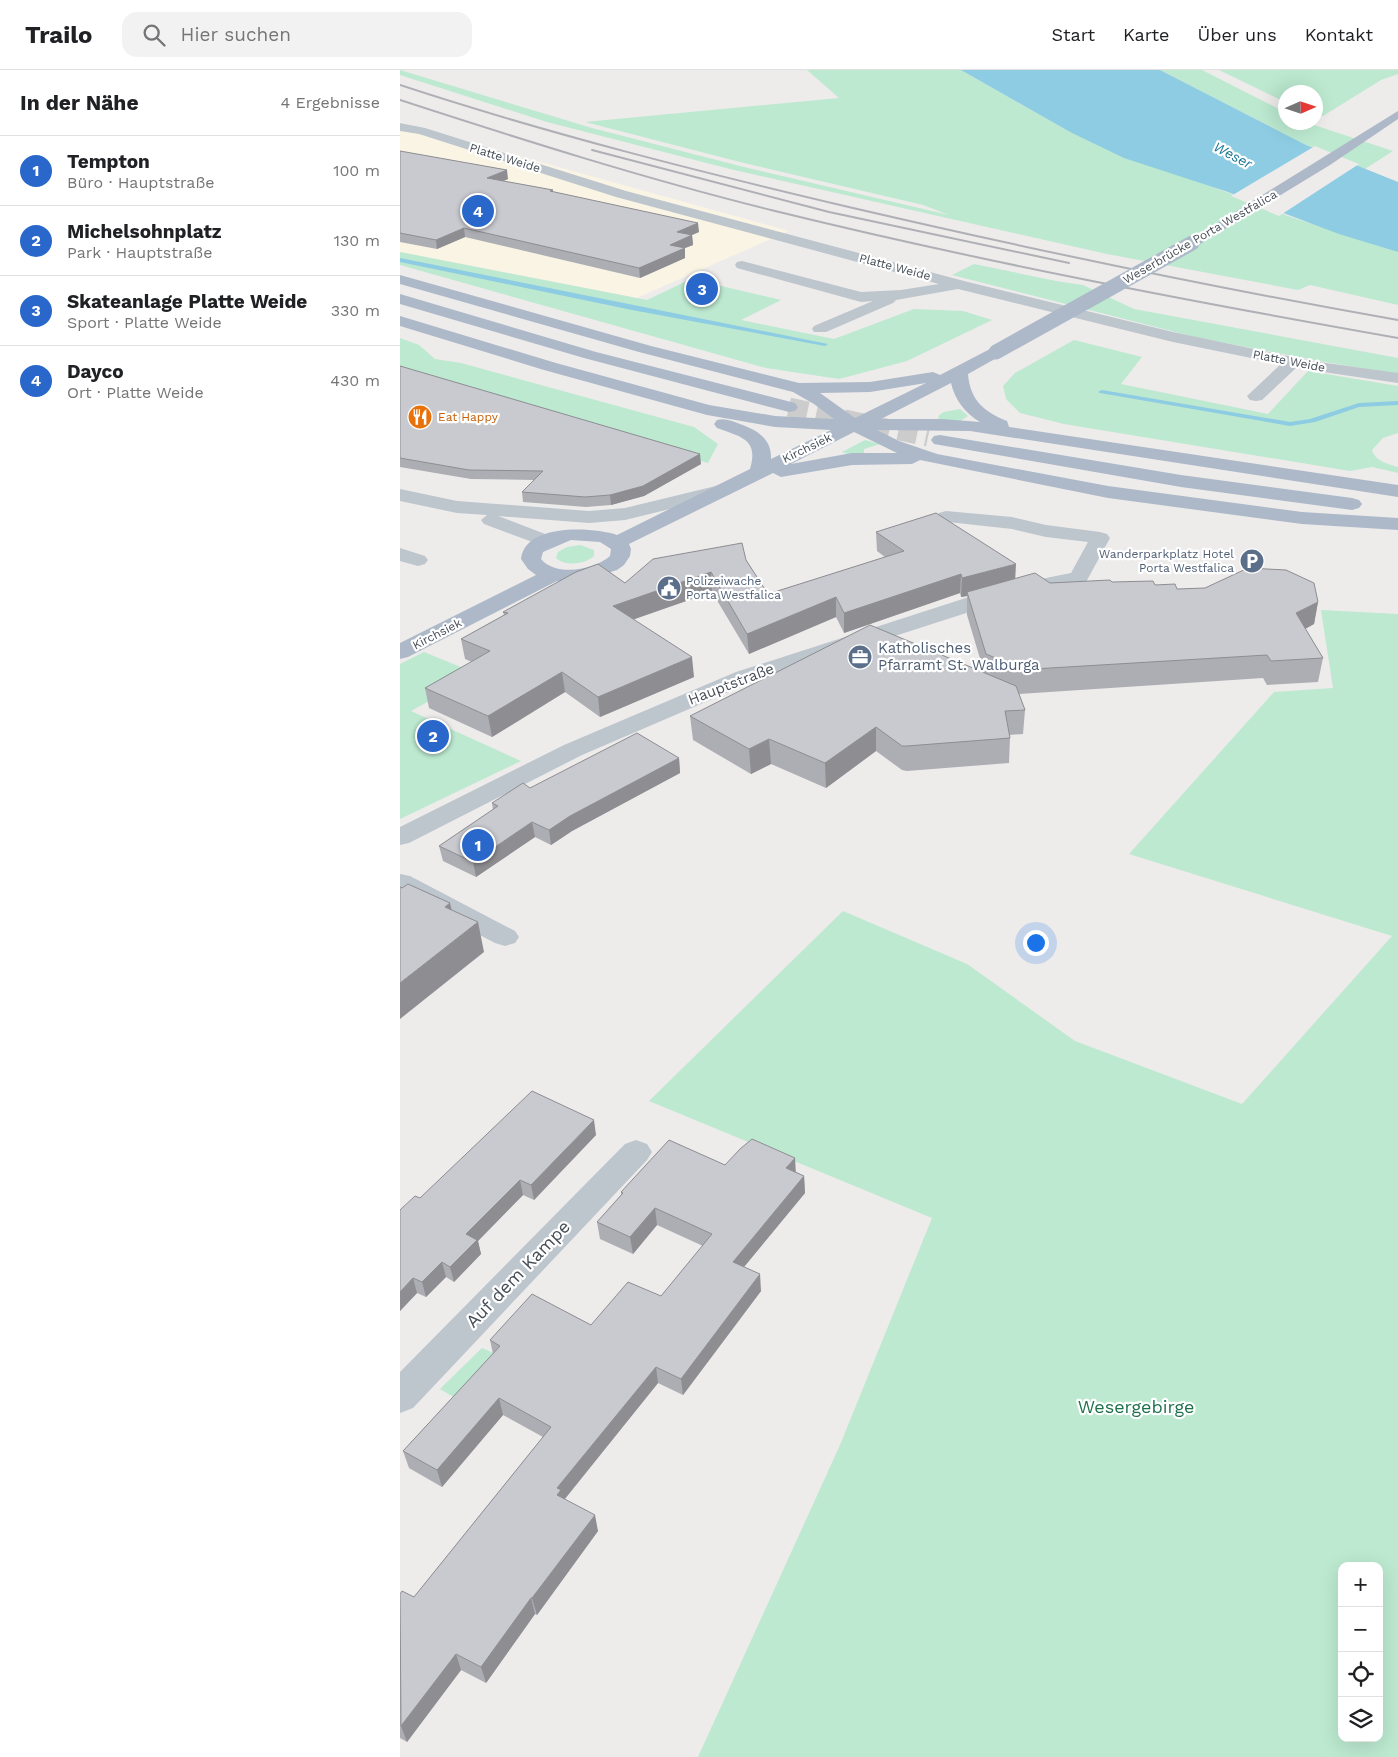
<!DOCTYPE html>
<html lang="de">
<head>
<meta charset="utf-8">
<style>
	:root { --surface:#fff; --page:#f2f2f2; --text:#202124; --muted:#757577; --line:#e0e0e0; --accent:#2967ca }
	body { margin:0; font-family:"Work Sans",sans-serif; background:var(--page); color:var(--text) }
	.controls { position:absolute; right:15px; bottom:15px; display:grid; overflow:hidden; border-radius:10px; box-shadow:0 5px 20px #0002 }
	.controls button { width:45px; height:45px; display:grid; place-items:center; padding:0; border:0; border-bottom:1px solid var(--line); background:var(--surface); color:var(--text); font:25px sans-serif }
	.compass { position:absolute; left:878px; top:15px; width:45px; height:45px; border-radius:50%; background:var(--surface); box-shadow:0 5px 20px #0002; rotate:87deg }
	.you { position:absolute; left:635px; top:872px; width:18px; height:18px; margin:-12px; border:4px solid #fff; border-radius:50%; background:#1a73e8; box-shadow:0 0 0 8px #1a73e833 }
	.badge { display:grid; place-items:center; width:32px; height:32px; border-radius:50%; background:var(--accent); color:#fff; font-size:16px; font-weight:700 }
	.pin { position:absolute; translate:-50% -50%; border:2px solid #fff; box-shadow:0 1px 5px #0006 }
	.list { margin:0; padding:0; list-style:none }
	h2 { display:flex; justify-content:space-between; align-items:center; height:65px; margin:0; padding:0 20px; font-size:21px }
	h2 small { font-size:16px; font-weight:400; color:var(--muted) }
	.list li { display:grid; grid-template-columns:32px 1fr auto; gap:15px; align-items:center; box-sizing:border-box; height:70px; padding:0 20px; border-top:1px solid var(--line) }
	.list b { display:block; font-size:19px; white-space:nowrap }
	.list p { margin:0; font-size:16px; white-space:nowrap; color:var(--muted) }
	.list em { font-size:16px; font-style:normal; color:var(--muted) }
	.icon { flex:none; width:28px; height:28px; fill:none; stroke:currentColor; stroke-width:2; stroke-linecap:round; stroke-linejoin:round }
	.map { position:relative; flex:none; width:998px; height:1687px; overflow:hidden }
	header { display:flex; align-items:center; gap:30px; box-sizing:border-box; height:70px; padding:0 25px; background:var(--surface); border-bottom:1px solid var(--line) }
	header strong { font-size:24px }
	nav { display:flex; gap:28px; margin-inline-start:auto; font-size:18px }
	.search { width:350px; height:45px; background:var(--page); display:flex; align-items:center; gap:12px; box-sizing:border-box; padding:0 18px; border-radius:15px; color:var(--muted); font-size:19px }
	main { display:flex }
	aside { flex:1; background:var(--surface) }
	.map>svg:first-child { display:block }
	.commercial { fill:#f9f4e4 }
	.green { fill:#bce9d0; fill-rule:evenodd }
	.water { fill:#8dcce2 }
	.pier { fill:#eeebeb }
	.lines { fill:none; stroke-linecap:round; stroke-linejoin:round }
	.stream { fill:#8dcce2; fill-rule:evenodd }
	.major-tunnel { stroke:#cccccd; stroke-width:19; stroke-dasharray:19 9; stroke-linecap:butt }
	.minor { fill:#bdc5cd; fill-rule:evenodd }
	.major { fill:#adb9c8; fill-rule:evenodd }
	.rail { stroke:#aeb0b5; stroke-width:2 }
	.major-bridge { stroke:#adb9c8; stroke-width:15 }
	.wall { fill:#adaeb3 }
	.shaded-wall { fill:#8d8d92 }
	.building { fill:#c9cad0; stroke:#8d8d92 }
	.labels { text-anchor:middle; stroke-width:4.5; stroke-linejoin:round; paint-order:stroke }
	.far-street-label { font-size:12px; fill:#464e57; stroke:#fff }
	.far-food-label { font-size:12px; fill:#c56008; stroke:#fff; text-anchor:start }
	.far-service-label { font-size:12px; fill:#4e5e75; stroke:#fff; text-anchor:end }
	.far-water-label { font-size:14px; font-style:italic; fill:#197696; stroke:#fff }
	.service-label { font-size:15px; fill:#4e5e75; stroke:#fff; text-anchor:start }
	.street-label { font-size:15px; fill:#464e57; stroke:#fff }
	.near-street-label { font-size:18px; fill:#464e57; stroke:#fff }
	.near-park-label { font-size:18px; fill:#1e704b; stroke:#fff }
</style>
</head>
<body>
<header>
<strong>Trailo</strong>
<div class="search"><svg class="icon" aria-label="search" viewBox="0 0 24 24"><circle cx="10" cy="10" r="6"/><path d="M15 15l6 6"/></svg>Hier suchen</div>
<nav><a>Start</a><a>Karte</a><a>Über uns</a><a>Kontakt</a></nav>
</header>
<main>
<aside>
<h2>In der Nähe<small>4 Ergebnisse</small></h2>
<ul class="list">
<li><span class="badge">1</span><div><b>Tempton</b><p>Büro · Hauptstraße</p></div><em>100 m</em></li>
<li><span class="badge">2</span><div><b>Michelsohnplatz</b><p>Park · Hauptstraße</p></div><em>130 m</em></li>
<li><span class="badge">3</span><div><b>Skateanlage Platte Weide</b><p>Sport · Platte Weide</p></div><em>330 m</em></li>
<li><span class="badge">4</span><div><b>Dayco</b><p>Ort · Platte Weide</p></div><em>430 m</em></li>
</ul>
</aside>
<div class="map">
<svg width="998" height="1687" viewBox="0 0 998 1687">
	<rect width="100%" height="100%" fill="#eeebeb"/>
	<polygon class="commercial" points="0,52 40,64 389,161 237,228 0,182"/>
	<g class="green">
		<polygon points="0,0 192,58 340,96 549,145 523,135 340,92 185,52 439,28 407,0 561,0 670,62 888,146 998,182 998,235 910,215 898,220 707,184 330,99 147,52 0,5"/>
		<polygon points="760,0 802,0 885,42 886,52 908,53 993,81 965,99 906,75"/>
		<polygon points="819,0 998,0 998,4 981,10 923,46 916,46 916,22 886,22 885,32"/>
		<polygon points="0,182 247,230 291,209 381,230 341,250 434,269 514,239 563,241 592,250 507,291 439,309 366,298 0,195"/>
		<polygon points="574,194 656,211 683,215 734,239 998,288 998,304 919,291 795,267 552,205"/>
		<polygon points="0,268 19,275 35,289 61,293 294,357 318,374 308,393 0,304"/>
		<path d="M674 270 742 287 721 314 868 344 908 301 998 316V363L983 368 972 380C975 391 988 394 998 397V403L972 397 950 401 664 354 620 343 606 329 603 316 615 303Z"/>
		<polygon points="560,339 568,346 560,351 538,350 539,345 544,342"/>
		<polygon points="465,370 480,374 464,379 464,383 450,385 442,382"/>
		<path d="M180 475 194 480V486C185 494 166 497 156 488L158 482 167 477Z"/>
		<path d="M921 540 998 544V1687H298L440 1375 532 1148 249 1031 443 841 567 894 675 971 842 1034 992 866 729 784 874 622 933 618ZM942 1496H979V1668H942Z"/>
		<polygon points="24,582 78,604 11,641 121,691 0,749 0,594"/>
		<polygon points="82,1278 96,1284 76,1340 40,1319"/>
	</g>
	<polygon class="water" points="561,0 760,0 906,75 998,112 998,182 939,164 825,121 724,88 670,62"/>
	<polygon class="pier" points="915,76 959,94 879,146 831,126"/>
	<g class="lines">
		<g class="stream">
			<polygon points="0,188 428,274 425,276 232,240 0,192"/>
			<polygon points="702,320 890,352 910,349 959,333 998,331 998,335 959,337 915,352 890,356 700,323 698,322"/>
		</g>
		<polyline class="major-tunnel" points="389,337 528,367"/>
		<g class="minor">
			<polygon points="0,53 25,58 226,121 564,211 773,262 912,291 998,303 998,313 896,298 862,330 856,331 850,330 847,326 881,294 773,272 558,219 496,230 493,233 426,262 414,262 412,259 414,256 473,231 461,232 337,198 335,195 337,192 342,191 461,222 501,220 539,214 216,127 19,64 0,61"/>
			<polygon points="324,414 331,416 334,420 331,424 225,450 189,453 98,446 153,467 156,471 153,475 146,477 84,454 81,450 87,445 57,443 0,431 0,419 57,431 189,441 225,438"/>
			<polygon points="546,441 612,447 646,455 700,462 707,464 710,468 686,512 638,522 588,536 352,612 182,685 9,773 0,775 0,757 164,675 336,602 572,526 636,510 671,503 688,472 646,467 612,459 539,451 536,447 539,443"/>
			<polygon points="0,478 25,486 28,490 25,494 18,496 0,491"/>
			<polygon points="0,804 10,806 115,861 119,867 115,873 105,876 95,873 0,823"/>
			<polygon points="236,1070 247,1074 252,1082 247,1090 13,1338 0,1343 0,1302 225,1074"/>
		</g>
		<g class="major">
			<polygon points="998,41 998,49 930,95 797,176 787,176 785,173"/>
			<path d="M0 205 251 276 399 313 470 312 533 302 540 305 590 279H602L604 282 602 285 568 304C570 330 584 342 607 351L609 357 998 415V427L570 361 477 360 499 371 537 384 708 416 902 442 998 448V460L902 454 708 428 520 390 512 394 452 395 381 407 373 403 229 474 231 479 230 486 224 495 217 500 186 510 157 511 8 587 0 589V573L136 505 128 499 121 489C125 453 193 457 217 465L350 399C359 369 341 367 317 358L314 354 317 350C325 348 332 351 340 354 357 360 372 369 371 389L431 360 375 357 307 345 144 300 0 256V246L156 293 309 335 375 346 434 349 414 334 393 322 239 282 0 214ZM526 313 455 348 420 323 470 322ZM551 313C555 330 565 343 580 352L542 349H481ZM454 362 497 383H452L391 394ZM171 470 200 472 211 479 210 486C194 500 156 507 141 489L143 482Z"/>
			<polygon points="0,224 196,282 395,333 398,337 395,341 389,342 184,288 0,234"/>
			<polygon points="540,365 781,405 952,428 959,430 962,434 959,438 952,440 781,417 534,374 531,370 534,366"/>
		</g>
		<g class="rail">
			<path d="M0 15C149 64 300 102 453 138 634 180 815 218 998 250"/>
			<path d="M0 30C123 70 246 109 371 140 578 191 788 231 998 268"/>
			<polyline points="192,80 429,142 669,193"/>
		</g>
		<polyline class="major-bridge" points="596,282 792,173"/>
	</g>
	<g class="wall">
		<polygon points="0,81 108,109 103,111 153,120 153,122 299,162 292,165 293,175 285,178 285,188 240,208 65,167 37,179 0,172"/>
		<polygon points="0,296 301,394 244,426 211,435 186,437 123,432 122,422 134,410 71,409 0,397"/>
		<polygon points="476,462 615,508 650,513 712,512 755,515 777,519 918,532 914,554 905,559 923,588 918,612 867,615 863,608 619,624 625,640 623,664 609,665 610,668 609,693 507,701 502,700 476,681 426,718 371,694 351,704 293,670 290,646 584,602 567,545 567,526 561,527 560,523 444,563 436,547 349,584 312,522 233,549 294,607 200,647 165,622 92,667 29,638 25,618 72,592 65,589 61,569 104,545 103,542 225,513 346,490 368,524 485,487 477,481"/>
		<polygon points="279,688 280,703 172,761 151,775 135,767 76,807 43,791 39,776 93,740 92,733 130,718"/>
		<polygon points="196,1065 134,1130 123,1125 78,1171 81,1184 54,1212 46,1207 26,1227 17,1223 0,1241 0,1140 20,1128"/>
		<polygon points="325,1095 396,1102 404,1106 405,1123 344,1197 361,1221 283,1325 258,1313 165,1429 198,1461 137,1545 135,1544 86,1613 61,1600 7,1672 0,1668 0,1524 14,1527 143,1367 103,1345 42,1417 9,1398 3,1381 93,1284 90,1270 191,1255 261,1226 303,1176 257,1155 233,1184 200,1169 197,1152 221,1125 221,1122"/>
	</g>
	<g class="shaded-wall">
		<polygon points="107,100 108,109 88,117 87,108"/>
		<polygon points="298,153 299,162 278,171 277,162"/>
		<polygon points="64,158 65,167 37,179 36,170"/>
		<polygon points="292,165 293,175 285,178 285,188 240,208 239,198 270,175"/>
		<polygon points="300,384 301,394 244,426 211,435 210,425"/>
		<polygon points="616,494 615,513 567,522 567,526 561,527 562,508"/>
		<polygon points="311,502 312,522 215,556 213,536"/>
		<polygon points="561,504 560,523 444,563 444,543"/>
		<polygon points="436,527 436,547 349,584 347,564"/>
		<polygon points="918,532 914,554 892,566 896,543"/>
		<polygon points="292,587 294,607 200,647 198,627"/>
		<polygon points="162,602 165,622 92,667 88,646"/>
		<polygon points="476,657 476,681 426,718 425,693"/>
		<polygon points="369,669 371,694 351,704 349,679"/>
		<polygon points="279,688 280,703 172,761 151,775 149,760 170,746"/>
		<polygon points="132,752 135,767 76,807 73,792"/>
		<polygon points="50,833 57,863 45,837"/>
		<polygon points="78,852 84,882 0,949 0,913"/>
		<polygon points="194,1050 196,1065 134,1130 131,1115"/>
		<polygon points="395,1088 396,1105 386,1098"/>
		<polygon points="404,1106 405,1123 334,1209 333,1192"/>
		<polygon points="120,1110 123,1125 78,1171 81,1184 54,1212 50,1197 66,1164"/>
		<polygon points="255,1138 257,1155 233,1184 230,1167"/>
		<polygon points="42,1192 46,1207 26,1227 22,1212"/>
		<polygon points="360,1204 361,1221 283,1325 281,1309"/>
		<polygon points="13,1208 17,1223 0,1241 0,1222"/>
		<polygon points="256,1297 258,1313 163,1431 157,1425 157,1418"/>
		<polygon points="99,1328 103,1345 42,1417 37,1400"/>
		<polygon points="195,1445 198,1461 137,1545 132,1528"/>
		<polygon points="131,1528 135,1544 86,1613 81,1597"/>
		<polygon points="56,1584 61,1600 7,1672 1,1656"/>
	</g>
	<g class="building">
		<polygon points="0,81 107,100 87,108 153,120 150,121 298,153 277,162 292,165 270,175 285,178 239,198 64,158 36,170 0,163"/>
		<polygon points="0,296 300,384 243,416 210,425 185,427 122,422 143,401 69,400 0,388"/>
		<polygon points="536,443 616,494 562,508 561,504 444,543 436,527 347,564 311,502 213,536 292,587 198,627 162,602 88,646 25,618 90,581 61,569 108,543 103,542 176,502 198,494 225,513 253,489 342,473 346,490 368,524 504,481 476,462"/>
		<polygon points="848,498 886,500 914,513 918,532 896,543 923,588 871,591 867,585 617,600 612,595 586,584 567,522 635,503 650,513 710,510 712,512 753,511 755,515 775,514 777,519 805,518"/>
		<polygon points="470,555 616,616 625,640 605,641 610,668 507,676 502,676 476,657 425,693 369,669 349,679 290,646"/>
		<polygon points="237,663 279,688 170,746 149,760 132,752 73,792 39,776 98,736 92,733 123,713 130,718"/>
		<polygon points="8,814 50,833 45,837 78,852 0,913 0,817 2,818"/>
		<polygon points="132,1021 194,1050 131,1115 120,1110 66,1164 77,1170 50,1197 42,1192 22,1212 13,1208 0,1222 0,1140 15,1126 20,1128"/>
		<polygon points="352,1069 395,1088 386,1098 404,1106 333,1192 360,1204 281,1309 256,1297 157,1418 161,1420 157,1425 195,1445 132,1528 131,1528 81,1597 56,1584 1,1656 0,1524 2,1521 14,1527 151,1357 99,1328 37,1400 3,1381 100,1276 90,1270 132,1224 191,1255 228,1212 261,1226 312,1164 255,1138 230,1167 197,1152 223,1123 221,1122 269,1070 325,1095 340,1079"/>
	</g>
	<defs>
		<symbol id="restaurant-disc" viewBox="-11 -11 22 22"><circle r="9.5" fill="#e8710a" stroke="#fff"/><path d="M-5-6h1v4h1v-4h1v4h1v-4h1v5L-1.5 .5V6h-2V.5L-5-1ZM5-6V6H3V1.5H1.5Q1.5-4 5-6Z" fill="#fff"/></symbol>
		<symbol id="parking-disc" viewBox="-11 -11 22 22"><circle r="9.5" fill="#5c6f8a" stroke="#fff"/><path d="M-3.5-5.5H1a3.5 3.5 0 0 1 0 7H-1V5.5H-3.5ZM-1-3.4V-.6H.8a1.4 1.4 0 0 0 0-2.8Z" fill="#fff"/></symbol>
		<symbol id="civic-disc" viewBox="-11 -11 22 22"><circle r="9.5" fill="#5c6f8a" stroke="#fff"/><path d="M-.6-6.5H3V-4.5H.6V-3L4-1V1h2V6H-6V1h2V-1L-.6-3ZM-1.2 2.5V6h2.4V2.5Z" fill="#fff"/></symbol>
		<symbol id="office-disc" viewBox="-11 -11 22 22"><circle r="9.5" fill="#5c6f8a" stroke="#fff"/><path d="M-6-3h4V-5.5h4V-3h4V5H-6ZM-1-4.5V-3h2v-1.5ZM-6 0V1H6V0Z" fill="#fff"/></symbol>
	</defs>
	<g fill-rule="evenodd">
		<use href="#restaurant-disc" x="6" y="333" width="28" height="28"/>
		<use href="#parking-disc" x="838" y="477" width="28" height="28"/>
		<use href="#civic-disc" x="255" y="504" width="28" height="28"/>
		<use href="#office-disc" x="446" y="573" width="28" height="28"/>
	</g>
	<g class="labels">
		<g class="far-street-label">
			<text transform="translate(105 88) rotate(17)" y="4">Platte Weide</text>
			<text transform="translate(800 167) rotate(-30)" y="4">Weserbrücke Porta Westfalica</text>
			<text transform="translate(495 197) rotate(15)" y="4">Platte Weide</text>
			<text transform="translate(889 291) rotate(11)" y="4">Platte Weide</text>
			<text transform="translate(407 378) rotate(-26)" y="4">Kirchsiek</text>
			<text transform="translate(37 564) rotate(-27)" y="4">Kirchsiek</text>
		</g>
		<g class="far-food-label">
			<text x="38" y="351">Eat Happy</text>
		</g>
		<g class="far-service-label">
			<text x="834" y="488">Wanderparkplatz Hotel<tspan x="834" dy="14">Porta Westfalica</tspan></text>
			<text x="286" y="515" text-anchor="start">Polizeiwache<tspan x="286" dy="14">Porta Westfalica</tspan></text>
		</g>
		<g class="far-water-label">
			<text transform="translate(833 85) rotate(28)" y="5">Weser</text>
		</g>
		<g class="service-label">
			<text x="478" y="583">Katholisches<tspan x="478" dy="17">Pfarramt St. Walburga</tspan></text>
		</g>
		<g class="street-label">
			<text transform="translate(331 614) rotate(-21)" y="5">Hauptstraße</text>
		</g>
		<g class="near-street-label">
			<text transform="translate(118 1204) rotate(-46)" y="6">Auf dem Kampe</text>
		</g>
		<g class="near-park-label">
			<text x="736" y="1343">Wesergebirge</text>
		</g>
	</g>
</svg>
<div class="controls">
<button>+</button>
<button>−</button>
<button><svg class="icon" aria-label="locate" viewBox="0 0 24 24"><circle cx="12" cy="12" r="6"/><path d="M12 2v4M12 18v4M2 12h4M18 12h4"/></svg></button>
<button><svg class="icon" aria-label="layers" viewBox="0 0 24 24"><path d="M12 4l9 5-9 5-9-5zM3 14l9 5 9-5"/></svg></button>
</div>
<svg class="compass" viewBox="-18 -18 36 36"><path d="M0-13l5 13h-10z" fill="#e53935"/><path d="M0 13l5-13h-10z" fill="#757577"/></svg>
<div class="you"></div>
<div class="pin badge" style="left:78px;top:775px">1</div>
<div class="pin badge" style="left:33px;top:666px">2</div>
<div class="pin badge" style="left:302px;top:219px">3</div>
<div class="pin badge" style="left:78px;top:141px">4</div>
</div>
</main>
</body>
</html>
